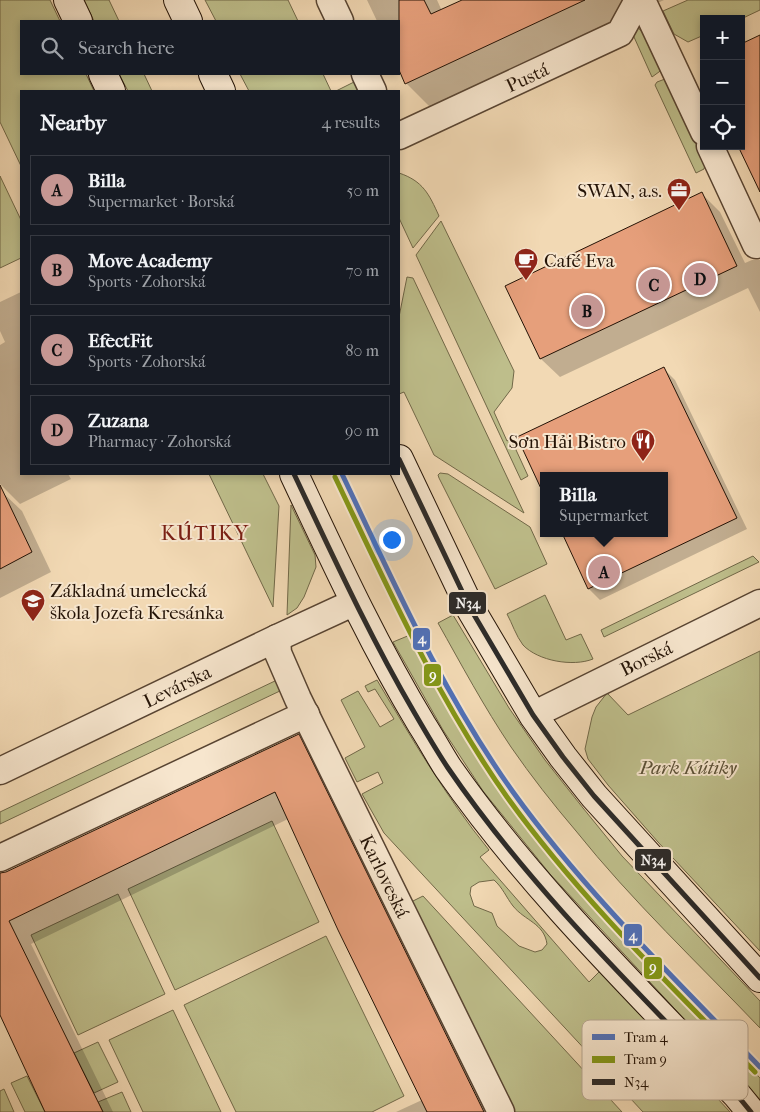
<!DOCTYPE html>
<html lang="en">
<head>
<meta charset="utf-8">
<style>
	:root { --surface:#171b24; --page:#20242c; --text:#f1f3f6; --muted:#9ea1a6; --line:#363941; --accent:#c59692 }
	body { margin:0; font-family:"IM FELL French Canon",serif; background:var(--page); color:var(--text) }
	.controls { position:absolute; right:15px; top:15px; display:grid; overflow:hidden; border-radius:0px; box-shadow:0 2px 8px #0003 }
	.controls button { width:45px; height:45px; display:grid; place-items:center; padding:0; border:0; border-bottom:1px solid var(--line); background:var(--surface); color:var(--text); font:25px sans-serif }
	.you { position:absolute; left:391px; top:539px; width:18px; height:18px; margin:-12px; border:4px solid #fff; border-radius:50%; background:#1a73e8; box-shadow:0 0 0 8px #1a73e833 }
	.badge { display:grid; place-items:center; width:32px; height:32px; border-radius:50%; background:var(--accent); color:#111; font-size:16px; font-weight:700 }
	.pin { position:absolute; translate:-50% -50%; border:2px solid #fff; box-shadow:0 1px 5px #0006 }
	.popup { position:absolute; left:540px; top:472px; width:128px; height:65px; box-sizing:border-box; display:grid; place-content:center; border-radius:0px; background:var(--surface); filter:drop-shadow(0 1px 4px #0005); font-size:16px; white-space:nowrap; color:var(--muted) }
	.popup b { font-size:19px; color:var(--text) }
	.popup::after { content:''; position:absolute; left:50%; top:100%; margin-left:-10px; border:10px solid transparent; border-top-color:var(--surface) }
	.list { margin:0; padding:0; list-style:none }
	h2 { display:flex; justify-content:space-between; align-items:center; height:65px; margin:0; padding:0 20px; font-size:21px }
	h2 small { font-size:16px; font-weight:400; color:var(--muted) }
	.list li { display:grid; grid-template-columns:32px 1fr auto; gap:15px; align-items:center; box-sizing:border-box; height:70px; margin:0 10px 10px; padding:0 10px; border:1px solid var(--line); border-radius:0px }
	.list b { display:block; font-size:19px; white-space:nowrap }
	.list p { margin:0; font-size:16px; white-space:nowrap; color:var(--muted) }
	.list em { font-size:16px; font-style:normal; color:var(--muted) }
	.icon { flex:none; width:28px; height:28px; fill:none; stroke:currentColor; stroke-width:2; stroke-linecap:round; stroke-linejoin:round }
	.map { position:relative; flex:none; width:760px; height:1112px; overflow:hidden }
	.search { position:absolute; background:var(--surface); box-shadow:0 2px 8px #0003; left:20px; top:20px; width:380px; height:55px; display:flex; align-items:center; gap:12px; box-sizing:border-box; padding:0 18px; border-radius:0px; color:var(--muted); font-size:19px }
	.panel { position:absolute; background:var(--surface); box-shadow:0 2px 8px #0003; left:20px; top:90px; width:380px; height:385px; border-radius:0px }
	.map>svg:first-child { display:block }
	.green { fill:#bebe8b; stroke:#716848; fill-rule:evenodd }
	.shadow { fill:#0003 }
	.building { fill:#e69f7b; stroke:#241306 }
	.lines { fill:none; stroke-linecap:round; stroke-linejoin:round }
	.street-casing { stroke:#584432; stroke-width:29 }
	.secondary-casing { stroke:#241306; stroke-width:30 }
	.street { stroke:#f7e6ce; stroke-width:26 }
	.secondary { stroke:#f7e6ce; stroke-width:28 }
	.bus-1-casing { stroke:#f7e6ce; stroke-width:9 }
	.bus-1 { stroke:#2b2a29; stroke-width:5 }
	.tram-1-casing { stroke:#f7e6ce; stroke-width:9 }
	.tram-2-casing { stroke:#f7e6ce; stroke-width:9 }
	.tram-1 { stroke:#5071b9; stroke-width:5 }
	.tram-2 { stroke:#849717; stroke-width:5 }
	.labels { text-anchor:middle; stroke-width:4; stroke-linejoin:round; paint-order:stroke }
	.street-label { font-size:19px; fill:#241306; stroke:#f7e6ce }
	.poi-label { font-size:19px; fill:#241306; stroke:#f7e6ce; text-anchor:end }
	.park-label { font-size:19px; font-style:italic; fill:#5a4f35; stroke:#f7e6ce }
	.quarter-label { font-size:21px; letter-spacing:1px; fill:#7a1f14; stroke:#f7e6ce }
	.key { fill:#f7e6ce; stroke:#b8a792; stroke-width:1 }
	.key-label { font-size:14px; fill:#241306 }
	.line-badge { stroke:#f7e6ce; stroke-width:2 }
	.badge-label { font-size:14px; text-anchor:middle; font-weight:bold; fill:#fff }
</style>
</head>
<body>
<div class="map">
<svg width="760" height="1112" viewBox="0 0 760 1112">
	<rect width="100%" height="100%" fill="#f2d9b4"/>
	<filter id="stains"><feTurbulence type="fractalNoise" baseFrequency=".004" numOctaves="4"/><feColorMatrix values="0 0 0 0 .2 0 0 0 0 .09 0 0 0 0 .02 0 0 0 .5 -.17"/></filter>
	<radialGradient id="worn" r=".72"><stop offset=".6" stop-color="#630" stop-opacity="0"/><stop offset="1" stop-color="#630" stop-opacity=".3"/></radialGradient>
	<g class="green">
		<polygon points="0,0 50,0 60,21 21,21 21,74 86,74 94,91 21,91 21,166 0,122"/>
		<polygon points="84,0 109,0 119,21 94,21"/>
		<polygon points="205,0 288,0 298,21 216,21"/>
		<polygon points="688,0 760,0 760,10 741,19 704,19 704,35 688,42 674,34 663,11"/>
		<polygon points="637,27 645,34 663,69 652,77 634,37 632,29"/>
		<polygon points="119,74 144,74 152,91 128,91"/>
		<polygon points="240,74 323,74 331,91 249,91"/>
		<polygon points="360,79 364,91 336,91"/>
		<polygon points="665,79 668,81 706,160 704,169 696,173 655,85 657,82"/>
		<path d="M399 173C423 181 429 194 439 216L413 248 399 218Z"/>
		<polygon points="0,176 21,220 21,258 0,268"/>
		<polygon points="441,221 514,371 512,388 494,412 507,441 511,439 528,476 521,480 416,255"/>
		<polygon points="407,277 413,278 524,513 434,455 404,392 399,394 399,317"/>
		<polygon points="440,473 448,474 530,527 547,564 495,589 439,478 438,475"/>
		<polygon points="209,474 263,474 279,506 273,607"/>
		<polygon points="291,505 315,555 316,567 304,597 297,608 287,615"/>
		<polygon points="753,556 759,562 604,637 601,630"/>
		<path d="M545 595 566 640 581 634 593 659C573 667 538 661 523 645 516 636 512 623 507 614Z"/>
		<path d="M453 615 509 708 545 760 583 808 622 856 760 1001V1028C699 964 631 900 576 831 553 804 531 776 511 747 484 707 461 664 438 623Z"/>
		<path d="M410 635C446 700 482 764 528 824 563 870 603 912 643 954 682 995 721 1037 760 1078V1101L550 874 483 791 443 730 393 642Z"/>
		<polygon points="760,651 760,951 658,842 608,785 588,759 585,749 592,717 596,707 607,693 628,715"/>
		<polygon points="277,680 282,690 0,824 0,812"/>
		<path d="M377 680C412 739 446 797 489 850L480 857 589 982 600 971 730 1112H643L384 833 362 794 383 783 378 772 357 782 345 758 365 747 341 700 358 691 380 727 394 719 375 689 368 692 365 686ZM494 880C503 888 506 897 513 906 525 921 544 923 547 944L542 950 535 952 519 946 497 926 492 913 474 906 470 894 471 887 479 882Z"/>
		<polygon points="272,821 319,922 175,990 128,889"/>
		<polygon points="118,894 165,994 78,1035 31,935"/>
		<polygon points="423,896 622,1112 514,1112 411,902"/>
		<polygon points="326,936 404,1096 372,1112 236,1112 184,1005"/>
		<polygon points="173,1010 221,1112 143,1112 109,1040"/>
		<polygon points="98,1042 118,1082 94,1093 74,1053"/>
		<polygon points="27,1076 45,1112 25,1112 11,1083"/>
		<polygon points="4,1089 14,1112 0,1112 0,1091"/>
		<polygon points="122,1092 131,1112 103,1112 98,1102"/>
	</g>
	<g class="shadow">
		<polygon points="367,0 437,0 442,11 465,0 664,0 432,109 407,84 399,67 399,21 377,21"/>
		<polygon points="704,63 704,73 700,65"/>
		<polygon points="702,194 720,212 745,263 752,260 760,260 760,312 748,288 560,377 541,359 507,286"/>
		<polygon points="21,292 21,474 68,474 71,479 20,504 0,484 0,345 5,342 0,331 0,302"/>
		<polygon points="664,369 675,380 747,529 600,600 589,589 563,533 664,533 664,476 544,476 544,492 518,437"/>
		<polygon points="2,492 22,511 51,572 0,598 0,493"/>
		<polygon points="298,736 321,758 496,1112 396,1112 422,1100 288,819 31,944 113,1112 46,1112 0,1014 0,874 7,873"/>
	</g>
	<g class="building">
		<polygon points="399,0 424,0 431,14 462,0 585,0 405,84 399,70"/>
		<polygon points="760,35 760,192 738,146 741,146 741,44"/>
		<polygon points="702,192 737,266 540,359 505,286"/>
		<polygon points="664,367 737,518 588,589 562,533 664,533 664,476 544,476 544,495 517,437"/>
		<polygon points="0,485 32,552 0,569"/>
		<polygon points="299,734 484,1112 427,1112 338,930 275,792 9,921 103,1112 45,1112 0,1015 0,873 6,872"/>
	</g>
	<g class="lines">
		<defs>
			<g id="street">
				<polyline points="330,0 340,21"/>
				<polyline points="642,0 704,132"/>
				<polyline points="365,74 373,91"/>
				<polyline points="399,136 620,33 638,0"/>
				<polyline points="710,146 756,245"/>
				<polyline points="277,638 278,653 298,699 501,1112"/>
				<polyline points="533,715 760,603"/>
				<polyline points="0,771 277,638 355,602"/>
				<polyline points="0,858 306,714"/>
			</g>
			<g id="secondary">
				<polyline points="68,0 78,21"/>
				<polyline points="178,0 188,21"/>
				<polyline points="103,74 111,91"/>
				<polyline points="213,74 221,91"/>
				<polyline points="399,459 470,608 533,715 563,757 594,796 760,978"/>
				<path d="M294 474C334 559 373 644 422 725 431 739 439 754 448 768 531 887 637 990 737 1095L751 1112"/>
			</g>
		</defs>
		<use href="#street" class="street-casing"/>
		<use href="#secondary" class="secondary-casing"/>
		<use href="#street" class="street"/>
		<use href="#secondary" class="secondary"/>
		<defs>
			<g id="bus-1">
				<polyline points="399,459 470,608 533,715 563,757 594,796 760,978"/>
				<path d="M294 474C332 554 369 635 414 712 425 731 436 750 448 768 530 888 637 991 737 1095L751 1112"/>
			</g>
		</defs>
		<use href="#bus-1" class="bus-1-casing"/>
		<use href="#bus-1" class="bus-1"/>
		<defs>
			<path id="tram-1" d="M342 474C394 583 443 694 513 792 585 892 675 979 760 1067"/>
			<path id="tram-2" d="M335 477C387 586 437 698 507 797 579 897 669 984 755 1072"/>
		</defs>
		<use href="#tram-1" class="tram-1-casing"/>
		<use href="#tram-2" class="tram-2-casing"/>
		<use href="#tram-1" class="tram-1"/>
		<use href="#tram-2" class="tram-2"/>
	</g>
	<defs>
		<symbol id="office-pin" viewBox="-11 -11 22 30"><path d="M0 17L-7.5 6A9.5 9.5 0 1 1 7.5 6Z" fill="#8f2418" stroke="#f7e6ce"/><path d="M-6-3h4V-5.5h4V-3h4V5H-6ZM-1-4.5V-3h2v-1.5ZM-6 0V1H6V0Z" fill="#fff"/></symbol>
		<symbol id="cafe-pin" viewBox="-11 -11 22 30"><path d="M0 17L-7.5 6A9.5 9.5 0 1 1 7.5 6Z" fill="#8f2418" stroke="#f7e6ce"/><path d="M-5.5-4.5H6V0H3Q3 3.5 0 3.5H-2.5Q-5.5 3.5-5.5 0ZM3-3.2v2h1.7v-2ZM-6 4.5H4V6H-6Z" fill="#fff"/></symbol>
		<symbol id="restaurant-pin" viewBox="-11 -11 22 30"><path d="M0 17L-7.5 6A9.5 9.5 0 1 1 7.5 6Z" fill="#8f2418" stroke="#f7e6ce"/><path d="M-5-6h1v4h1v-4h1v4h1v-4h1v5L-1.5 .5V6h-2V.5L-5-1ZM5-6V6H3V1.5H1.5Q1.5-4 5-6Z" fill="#fff"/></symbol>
		<symbol id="school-pin" viewBox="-11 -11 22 30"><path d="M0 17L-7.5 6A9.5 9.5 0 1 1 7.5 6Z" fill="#8f2418" stroke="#f7e6ce"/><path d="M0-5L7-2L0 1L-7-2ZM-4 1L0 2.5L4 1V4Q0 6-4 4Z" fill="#fff"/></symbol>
	</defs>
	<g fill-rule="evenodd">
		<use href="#office-pin" x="665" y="176" width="28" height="38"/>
		<use href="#cafe-pin" x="512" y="246" width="28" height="38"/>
		<use href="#restaurant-pin" x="629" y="427" width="28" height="38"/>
		<use href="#school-pin" x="19" y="587" width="28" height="38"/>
	</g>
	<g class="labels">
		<g class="street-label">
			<text transform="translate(527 77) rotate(-25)" y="7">Pustá</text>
			<text transform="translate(646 658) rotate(-26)" y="7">Borská</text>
			<text transform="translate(177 686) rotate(-26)" y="7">Levárska</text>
			<text transform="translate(385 876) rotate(64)" y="7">Karloveská</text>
		</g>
		<g class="poi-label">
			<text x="662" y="197">SWAN, a.s.</text>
			<text x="544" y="267" text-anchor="start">Café Eva</text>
			<text x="626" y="448">Sơn Hải Bistro</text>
			<text x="50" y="597" text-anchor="start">Základná umelecká<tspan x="50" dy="22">škola Jozefa Kresánka</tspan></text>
		</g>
		<g class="park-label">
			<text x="688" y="774">Park Kútiky</text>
		</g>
		<g class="quarter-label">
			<text x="205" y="540">KÚTIKY</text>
		</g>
	</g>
	<rect x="582" y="1020" width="166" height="80" rx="8" class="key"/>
	<rect x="592" y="1034" width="23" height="6" fill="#5071b9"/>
	<rect x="592" y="1056" width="23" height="7" fill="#849717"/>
	<rect x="592" y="1079" width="23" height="6" fill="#2b2a29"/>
	<g class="key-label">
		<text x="624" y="1042">Tram 4</text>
		<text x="624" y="1064">Tram 9</text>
		<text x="624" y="1087">N34</text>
	</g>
	<g class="line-badge">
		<rect x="448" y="591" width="39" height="24" rx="5" fill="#2b2a29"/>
		<rect x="412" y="627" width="19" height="24" rx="5" fill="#5071b9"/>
		<rect x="423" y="663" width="19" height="24" rx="5" fill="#849717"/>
		<rect x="634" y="848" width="38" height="24" rx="5" fill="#2b2a29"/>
		<rect x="623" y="923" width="20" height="24" rx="5" fill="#5071b9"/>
		<rect x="643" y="956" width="20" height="24" rx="5" fill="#849717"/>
	</g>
	<g class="badge-label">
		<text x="468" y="608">N34</text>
		<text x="422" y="643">4</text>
		<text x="433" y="680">9</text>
		<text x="653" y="865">N34</text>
		<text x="633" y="940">4</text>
		<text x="653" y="972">9</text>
	</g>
	<rect width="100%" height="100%" filter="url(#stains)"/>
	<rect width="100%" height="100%" fill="url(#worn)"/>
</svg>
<div class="controls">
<button>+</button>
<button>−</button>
<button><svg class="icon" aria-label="locate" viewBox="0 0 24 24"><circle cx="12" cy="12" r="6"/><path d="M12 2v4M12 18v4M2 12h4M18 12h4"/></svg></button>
</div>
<div class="you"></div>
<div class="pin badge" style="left:604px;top:572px">A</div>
<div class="popup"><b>Billa</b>Supermarket</div>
<div class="pin badge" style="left:587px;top:311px">B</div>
<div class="pin badge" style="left:654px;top:285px">C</div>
<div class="pin badge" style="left:700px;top:279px">D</div>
<div class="search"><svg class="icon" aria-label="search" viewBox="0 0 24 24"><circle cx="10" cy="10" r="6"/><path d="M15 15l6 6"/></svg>Search here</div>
<section class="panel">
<h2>Nearby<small>4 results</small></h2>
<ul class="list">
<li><span class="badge">A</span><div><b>Billa</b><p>Supermarket · Borská</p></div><em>50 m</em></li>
<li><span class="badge">B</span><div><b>Move Academy</b><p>Sports · Zohorská</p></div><em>70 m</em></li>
<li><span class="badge">C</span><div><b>EfectFit</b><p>Sports · Zohorská</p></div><em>80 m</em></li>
<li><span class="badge">D</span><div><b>Zuzana</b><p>Pharmacy · Zohorská</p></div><em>90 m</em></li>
</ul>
</section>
</div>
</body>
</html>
